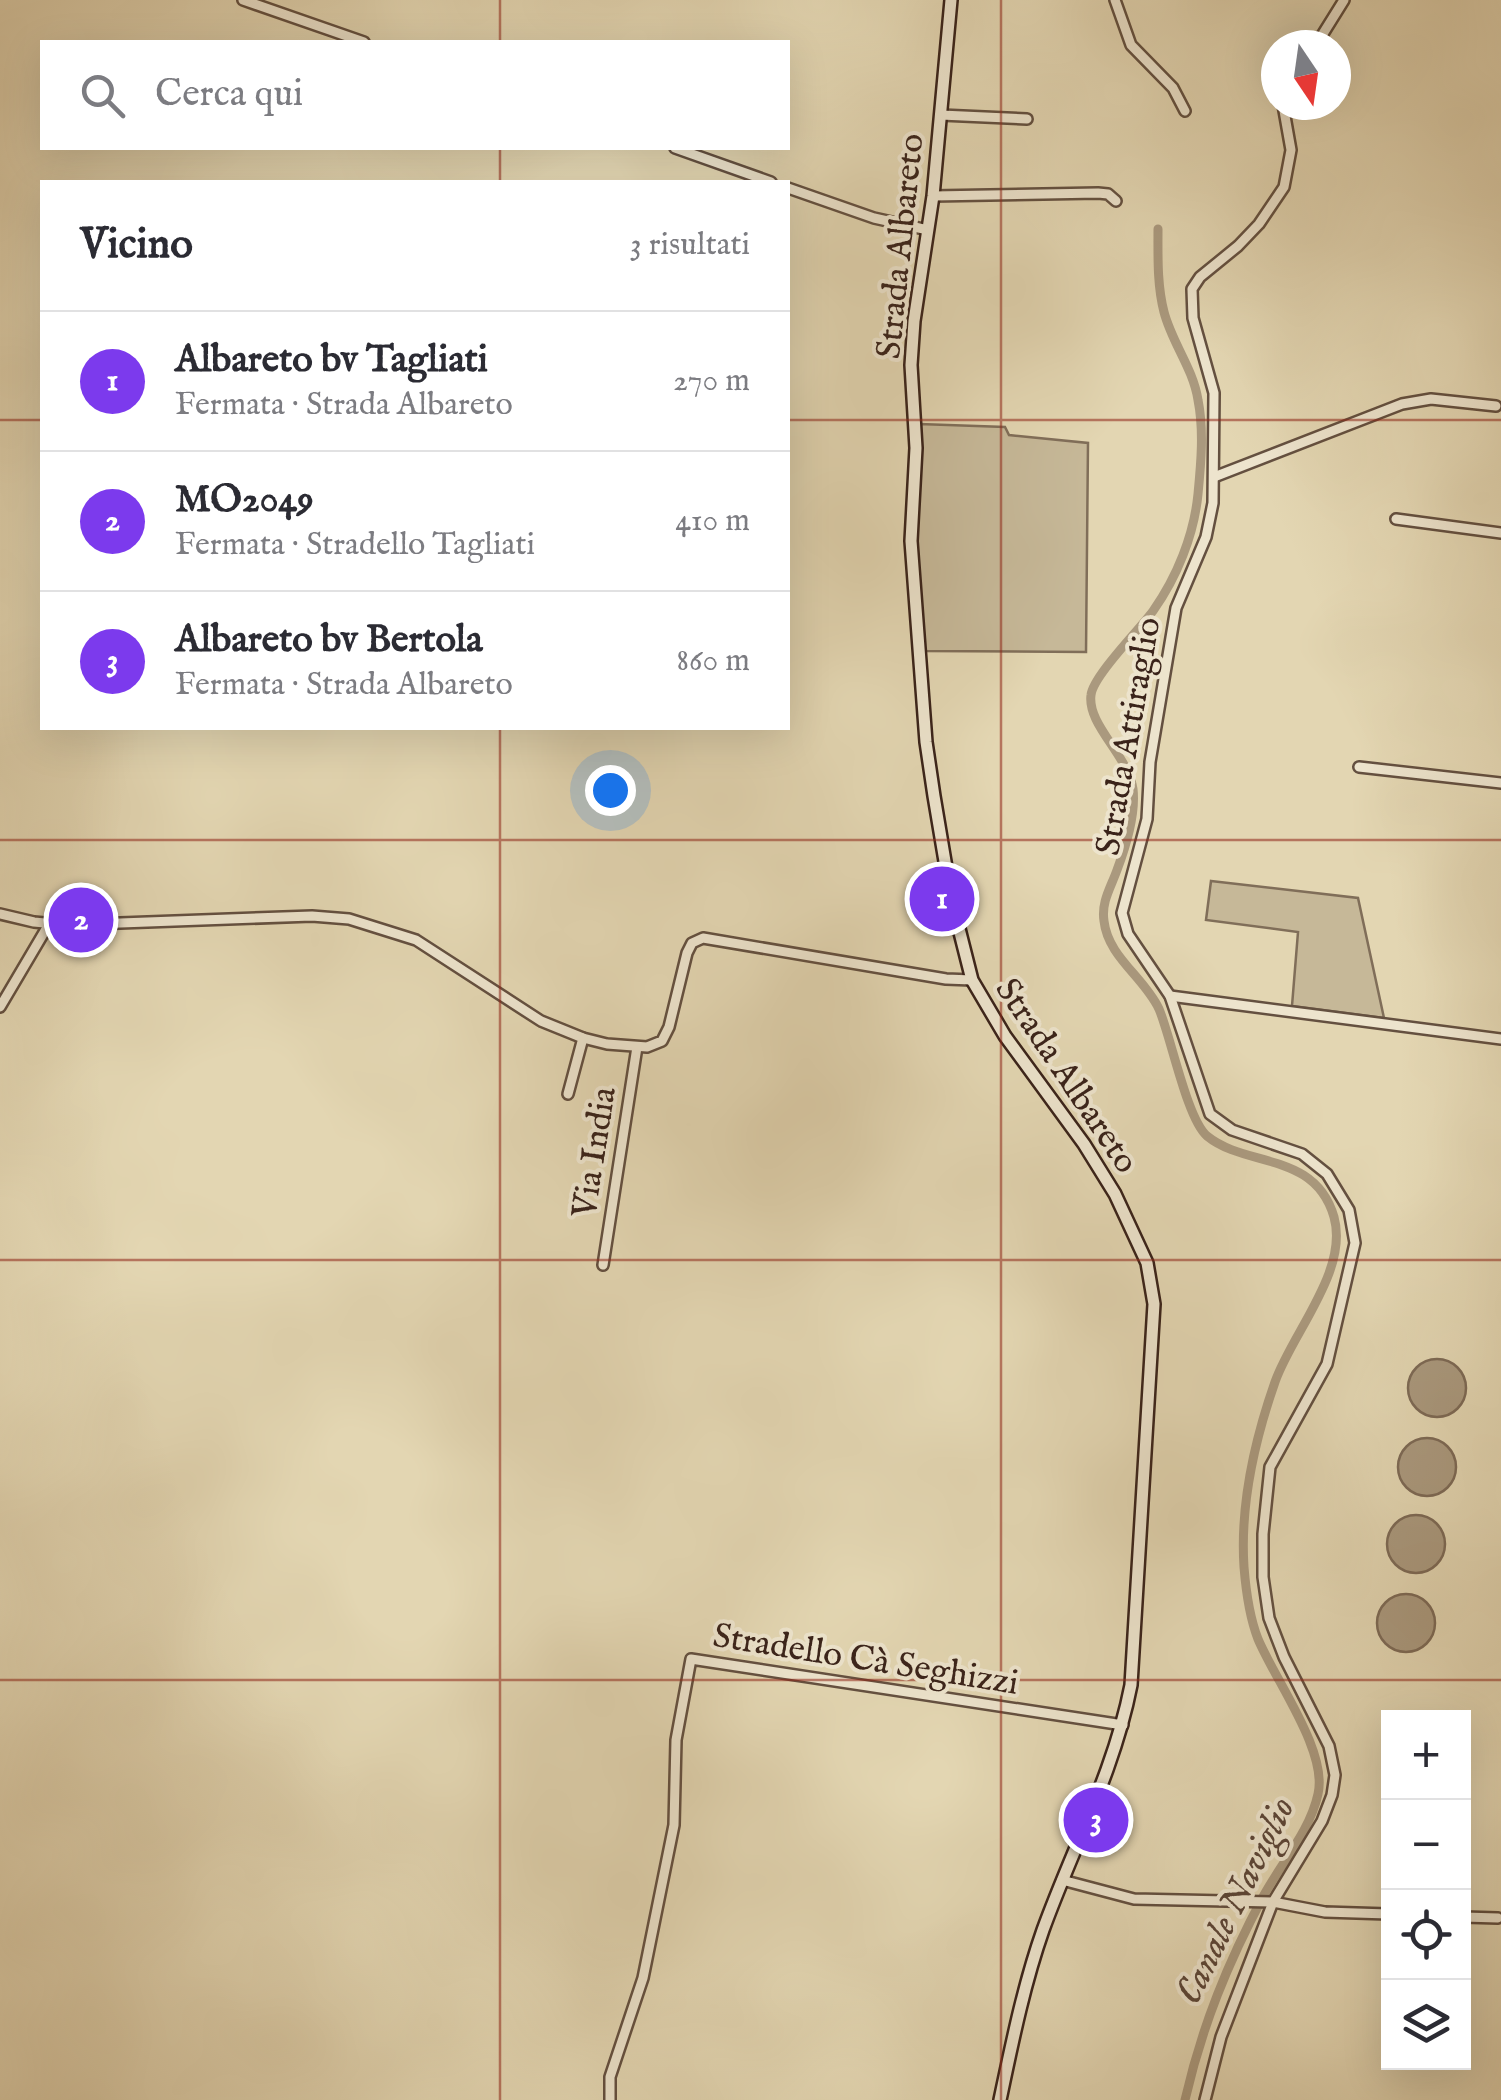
<!DOCTYPE html>
<html lang="it">
<head>
<meta charset="utf-8">
<style>
	:root { --surface:#fff; --page:#f2f2f3; --text:#2b2b33; --muted:#7c7c81; --line:#e1e1e2; --accent:#7c3aed }
	body { margin:0; font-family:"IM FELL English",serif; background:var(--page); color:var(--text) }
	.controls { position:absolute; right:30px; bottom:30px; display:grid; overflow:hidden; border-radius:0px; box-shadow:0 10px 40px #0002 }
	.controls button { width:90px; height:90px; display:grid; place-items:center; padding:0; border:0; border-bottom:2px solid var(--line); background:var(--surface); color:var(--text); font:50px sans-serif }
	.compass { position:absolute; left:1261px; top:30px; width:90px; height:90px; border-radius:50%; background:var(--surface); box-shadow:0 10px 40px #0002; rotate:167deg }
	.you { position:absolute; left:610px; top:790px; width:35px; height:35px; margin:-25px; border:8px solid #fff; border-radius:50%; background:#1a73e8; box-shadow:0 0 0 15px #1a73e833 }
	.badge { display:grid; place-items:center; width:65px; height:65px; border-radius:50%; background:var(--accent); color:#fff; font-size:32px; font-weight:700 }
	.pin { position:absolute; translate:-50% -50%; border:5px solid #fff; box-shadow:0 2px 10px #0006 }
	.list { margin:0; padding:0; list-style:none }
	h2 { display:flex; justify-content:space-between; align-items:center; height:130px; margin:0; padding:0 40px; font-size:42px }
	h2 small { font-size:32px; font-weight:400; color:var(--muted) }
	.list li { display:grid; grid-template-columns:65px 1fr auto; gap:30px; align-items:center; box-sizing:border-box; height:140px; padding:0 40px; border-top:2px solid var(--line) }
	.list b { display:block; font-size:38px; white-space:nowrap }
	.list p { margin:0; font-size:32px; white-space:nowrap; color:var(--muted) }
	.list em { font-size:32px; font-style:normal; color:var(--muted) }
	.icon { flex:none; width:55px; height:55px; fill:none; stroke:currentColor; stroke-width:2; stroke-linecap:round; stroke-linejoin:round }
	.map { position:relative; flex:none; width:1501px; height:2100px; overflow:hidden }
	.search { position:absolute; background:var(--surface); box-shadow:0 10px 40px #0002; left:40px; top:40px; width:750px; height:110px; display:flex; align-items:center; gap:25px; box-sizing:border-box; padding:0 35px; border-radius:0px; color:var(--muted); font-size:38px }
	.panel { position:absolute; background:var(--surface); box-shadow:0 10px 40px #0002; left:40px; top:180px; width:750px; height:550px; border-radius:0px }
	.map>svg:first-child { display:block }
	.green { fill:#c6b898; stroke:#806e59; stroke-width:2.5 }
	.water { fill:#aa997e; stroke:#7d6a56; stroke-width:2.5 }
	.lines { fill:none; stroke-linecap:round; stroke-linejoin:round }
	.canal { stroke:#aa997e; stroke-width:9 }
	.street-casing { stroke:#645040; stroke-width:14 }
	.secondary-casing { stroke:#3a231a; stroke-width:16 }
	.street { stroke:#ede4cd; stroke-width:9 }
	.secondary { stroke:#ede4cd; stroke-width:11 }
	.grid { fill:none; stroke:#8f2418; stroke-width:2.5; stroke-opacity:0.55 }
	.labels { text-anchor:middle; stroke-width:8; stroke-linejoin:round; paint-order:stroke }
	.street-label { font-size:35px; fill:#3a231a; stroke:#ede4cd }
	.water-label { font-size:38px; font-style:italic; fill:#5c4638; stroke:#ede4cd }
</style>
</head>
<body>
<div class="map">
<svg width="1501" height="2100" viewBox="0 0 1501 2100">
	<rect width="100%" height="100%" fill="#e3d6b2"/>
	<filter id="stains"><feTurbulence type="fractalNoise" baseFrequency=".002" numOctaves="4"/><feColorMatrix values="0 0 0 0 .2 0 0 0 0 .09 0 0 0 0 .02 0 0 0 .5 -.17"/></filter>
	<radialGradient id="worn" r=".72"><stop offset=".6" stop-color="#630" stop-opacity="0"/><stop offset="1" stop-color="#630" stop-opacity=".3"/></radialGradient>
	<g class="green">
		<polygon points="919,424 1005,427 1009,435 1088,443 1086,652 924,651 916,537"/>
		<polygon points="1211,881 1358,898 1384,1018 1292,1006 1298,932 1206,920"/>
	</g>
	<g class="water">
		<circle cx="1437" cy="1388" r="29"/>
		<circle cx="1427" cy="1467" r="29"/>
		<circle cx="1416" cy="1544" r="29"/>
		<circle cx="1406" cy="1623" r="29"/>
	</g>
	<g class="lines">
		<path class="canal" d="M1158 229C1158 256 1157 285 1164 312 1172 343 1193 368 1198 400 1204 430 1201 463 1198 494 1194 535 1177 577 1153 611 1140 629 1093 676 1091 695 1087 725 1128 755 1133 789 1136 815 1126 846 1117 870 1111 887 1101 902 1104 921 1108 957 1144 977 1159 1009 1171 1037 1187 1119 1207 1136 1246 1168 1315 1151 1334 1217 1349 1271 1292 1333 1275 1382 1255 1439 1240 1506 1244 1567 1246 1592 1249 1616 1258 1639 1275 1680 1328 1751 1318 1794 1310 1831 1282 1862 1264 1895 1228 1962 1202 2026 1185 2100"/>
		<defs>
			<g id="street">
				<polyline points="243,0 364,42"/>
				<polyline points="1115,0 1131,45 1173,88 1185,111"/>
				<polyline points="1316,45 1344,0"/>
				<polyline points="941,115 1027,119"/>
				<polyline points="675,148 771,182"/>
				<polyline points="788,188 874,218 928,230"/>
				<polyline points="933,196 1098,193 1108,194 1116,201"/>
				<polyline points="1214,477 1402,404 1431,399 1496,406"/>
				<polyline points="1396,519 1501,533"/>
				<polyline points="1359,767 1501,783"/>
				<polyline points="0,914 34,922 66,925 312,916 349,919 416,940 541,1021 583,1038 607,1044 647,1047 662,1041 669,1027 687,953 692,943 703,938 946,979 972,980"/>
				<polyline points="1170,996 1501,1039"/>
				<polyline points="0,1007 49,924"/>
				<polyline points="568,1094 583,1038"/>
				<polyline points="603,1265 637,1047"/>
				<polyline points="1062,1880 1134,1899 1273,1902 1325,1912 1388,1914"/>
				<polyline points="1464,1917 1498,1918"/>
				<polyline points="610,2100 610,2077 643,1978 674,1825 676,1740 691,1659 1123,1725"/>
				<polyline points="1205,2100 1221,2037 1273,1902 1322,1821 1332,1795 1335,1775 1329,1746 1284,1657 1269,1618 1263,1577 1263,1534 1270,1467 1327,1364 1355,1243 1349,1210 1327,1174 1302,1154 1232,1130 1210,1114 1170,996 1128,934 1122,913 1147,819 1150,762 1176,608 1206,537 1213,503 1214,393 1193,318 1192,289 1200,277 1238,246 1259,224 1284,187 1291,150 1283,105"/>
			</g>
			<path id="secondary" d="M951 0 933 196 914 321 911 365 916 448 911 541 926 742 934 796 951 897 972 980 1005 1036 1084 1144 1115 1194 1147 1263 1154 1304 1131 1685C1114 1772 1073 1847 1043 1930 1024 1984 1012 2043 1000 2100"/>
		</defs>
		<use href="#street" class="street-casing"/>
		<use href="#secondary" class="secondary-casing"/>
		<use href="#street" class="street"/>
		<use href="#secondary" class="secondary"/>
	</g>
	<path class="grid" d="M500 0V42M1001 0V2100M500 148V182M0 420H42M788 420H1501M500 728V2100M0 840H1501M0 1260H1501M0 1680H1501"/>
	<g class="labels">
		<g class="street-label">
			<text transform="translate(899 246) rotate(-84)" y="12">Strada Albareto</text>
			<text transform="translate(1127 736) rotate(-80)" y="12">Strada Attiraglio</text>
			<text transform="translate(1068 1075) rotate(56)" y="12">Strada Albareto</text>
			<text transform="translate(593 1152) rotate(-81)" y="12">Via India</text>
			<text transform="translate(866 1658) rotate(9)" y="12">Stradello Cà Seghizzi</text>
		</g>
		<g class="water-label">
			<text transform="translate(1234 1900) rotate(-64)" y="13">Canale Naviglio</text>
		</g>
	</g>
	<rect width="100%" height="100%" filter="url(#stains)"/>
	<rect width="100%" height="100%" fill="url(#worn)"/>
</svg>
<div class="controls">
<button>+</button>
<button>−</button>
<button><svg class="icon" aria-label="locate" viewBox="0 0 24 24"><circle cx="12" cy="12" r="6"/><path d="M12 2v4M12 18v4M2 12h4M18 12h4"/></svg></button>
<button><svg class="icon" aria-label="layers" viewBox="0 0 24 24"><path d="M12 4l9 5-9 5-9-5zM3 14l9 5 9-5"/></svg></button>
</div>
<svg class="compass" viewBox="-18 -18 36 36"><path d="M0-13l5 13h-10z" fill="#e53935"/><path d="M0 13l5-13h-10z" fill="#7c7c81"/></svg>
<div class="you"></div>
<div class="pin badge" style="left:942px;top:899px">1</div>
<div class="pin badge" style="left:81px;top:920px">2</div>
<div class="pin badge" style="left:1096px;top:1820px">3</div>
<div class="search"><svg class="icon" aria-label="search" viewBox="0 0 24 24"><circle cx="10" cy="10" r="6"/><path d="M15 15l6 6"/></svg>Cerca qui</div>
<section class="panel">
<h2>Vicino<small>3 risultati</small></h2>
<ul class="list">
<li><span class="badge">1</span><div><b>Albareto bv Tagliati</b><p>Fermata · Strada Albareto</p></div><em>270 m</em></li>
<li><span class="badge">2</span><div><b>MO2049</b><p>Fermata · Stradello Tagliati</p></div><em>410 m</em></li>
<li><span class="badge">3</span><div><b>Albareto bv Bertola</b><p>Fermata · Strada Albareto</p></div><em>860 m</em></li>
</ul>
</section>
</div>
</body>
</html>
